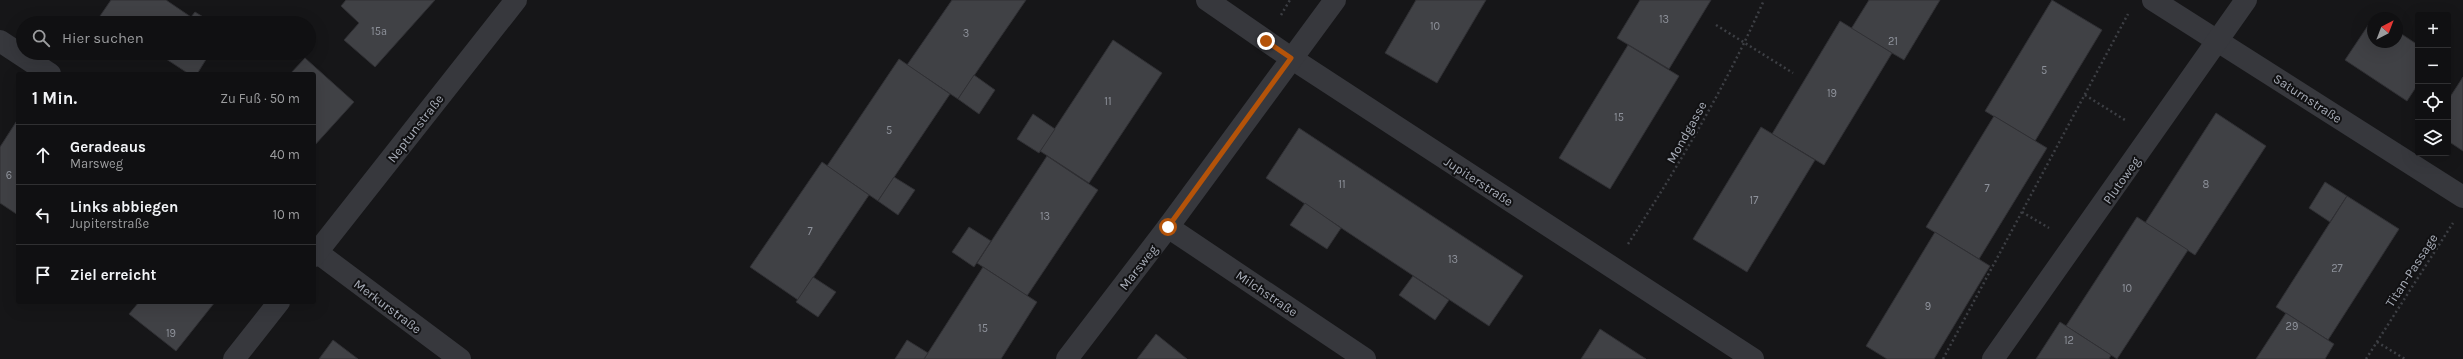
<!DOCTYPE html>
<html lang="de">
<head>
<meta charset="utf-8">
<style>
	:root { --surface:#101012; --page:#19191b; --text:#f1f3f6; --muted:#9c9d9f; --line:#303032 }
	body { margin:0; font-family:Karla,sans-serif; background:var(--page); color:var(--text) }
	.controls { position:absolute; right:12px; top:12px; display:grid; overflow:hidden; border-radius:4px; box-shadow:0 4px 16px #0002 }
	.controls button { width:36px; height:36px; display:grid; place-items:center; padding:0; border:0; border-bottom:1px solid var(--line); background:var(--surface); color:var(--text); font:20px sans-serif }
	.compass { position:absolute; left:2367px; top:12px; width:36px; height:36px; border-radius:50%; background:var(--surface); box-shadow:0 4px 16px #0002; rotate:42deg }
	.stop { position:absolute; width:12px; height:12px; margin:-9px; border:3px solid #b45309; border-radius:50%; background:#fff }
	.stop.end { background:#b45309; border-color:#fff; box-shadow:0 1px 4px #0008 }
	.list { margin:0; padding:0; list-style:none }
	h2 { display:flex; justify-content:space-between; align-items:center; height:52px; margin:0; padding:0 16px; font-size:17px }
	h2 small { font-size:13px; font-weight:400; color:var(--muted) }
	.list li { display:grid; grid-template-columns:26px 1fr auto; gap:12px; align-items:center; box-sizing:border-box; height:60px; padding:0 16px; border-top:1px solid var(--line) }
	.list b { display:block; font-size:15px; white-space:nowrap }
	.list p { margin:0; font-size:13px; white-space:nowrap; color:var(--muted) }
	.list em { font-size:13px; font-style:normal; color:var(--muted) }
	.icon { flex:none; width:22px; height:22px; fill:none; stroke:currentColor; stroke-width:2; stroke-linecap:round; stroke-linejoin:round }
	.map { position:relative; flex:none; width:2463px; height:359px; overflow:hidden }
	.search { position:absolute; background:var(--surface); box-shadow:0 4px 16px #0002; left:16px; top:16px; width:300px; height:44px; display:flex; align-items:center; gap:10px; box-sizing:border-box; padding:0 14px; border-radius:22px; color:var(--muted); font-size:15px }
	.panel { position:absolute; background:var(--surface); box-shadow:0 4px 16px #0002; left:16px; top:72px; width:300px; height:232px; border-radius:4px }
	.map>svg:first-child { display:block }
	.building { fill:#404145; stroke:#303034 }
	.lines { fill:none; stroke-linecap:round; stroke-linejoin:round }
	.path { stroke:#3d3f44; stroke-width:2.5; stroke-dasharray:2 3; stroke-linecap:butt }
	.street { stroke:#37383d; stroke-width:22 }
	.route { stroke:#b45309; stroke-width:5 }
	.labels { text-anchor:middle; stroke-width:4; stroke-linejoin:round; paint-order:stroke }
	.number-label { font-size:11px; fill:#8e929b }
	.street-label { font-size:13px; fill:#a8adb8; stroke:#111113 }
</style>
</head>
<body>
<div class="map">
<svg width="2463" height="359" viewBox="0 0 2463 359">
	<rect width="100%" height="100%" fill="#161618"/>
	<g class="building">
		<polygon points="111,0 166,0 191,17 195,12 213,23 111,23 100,16"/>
		<polygon points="346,0 435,0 375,67 344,40 359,23 341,6"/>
		<polygon points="952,0 1026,0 958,99 907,65"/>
		<polygon points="1416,0 1486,0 1437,83 1385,53"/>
		<polygon points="1640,0 1711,0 1669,69 1617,38"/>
		<polygon points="1869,0 1940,0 1904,60 1851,29"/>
		<polygon points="2052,0 2102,30 2035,141 1985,111"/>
		<polygon points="2373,18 2373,42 2397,42 2397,31 2418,45 2418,84 2407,101 2345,60"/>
		<polygon points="1840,21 1892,53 1824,165 1772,134"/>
		<polygon points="1113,40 1162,73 1089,183 1040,151"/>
		<polygon points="1628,45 1679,76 1610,189 1559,158"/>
		<polygon points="157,53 210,53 197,74 189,74"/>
		<polygon points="305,58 354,102 314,146 314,74 290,74"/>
		<polygon points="899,59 950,94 878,201 827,166"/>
		<polygon points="974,75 995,90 979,114 958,99"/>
		<polygon points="2463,77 2463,151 2448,141 2448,100"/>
		<polygon points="2216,113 2266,146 2195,255 2145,223"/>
		<polygon points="1033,114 1055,129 1039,153 1017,139"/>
		<polygon points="1994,116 2047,148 1979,259 1926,227"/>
		<polygon points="18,119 18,215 0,203 0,147"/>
		<polygon points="1761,127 1815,160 1747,272 1693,239"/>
		<polygon points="1299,128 1523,276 1489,326 1266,178"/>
		<polygon points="1047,156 1098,190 1027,296 977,263"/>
		<polygon points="822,162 869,195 798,300 750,267"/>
		<polygon points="894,177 915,190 898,215 878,201"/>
		<polygon points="2325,182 2347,196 2330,222 2309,208"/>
		<polygon points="2347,196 2399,229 2328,340 2276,307"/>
		<polygon points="1305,203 1341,228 1327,249 1290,225"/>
		<polygon points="2137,217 2188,250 2117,359 2066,326"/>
		<polygon points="969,227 991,241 974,267 952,252"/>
		<polygon points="1935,232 1990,266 1934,359 1887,359 1866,346"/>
		<polygon points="983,267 1037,302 1001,359 924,359"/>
		<polygon points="1413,276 1449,300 1435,320 1399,295"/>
		<polygon points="813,277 836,292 818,317 796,302"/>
		<polygon points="139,302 215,302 176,351 129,314"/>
		<polygon points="2286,313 2334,344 2325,359 2256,359"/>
		<polygon points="2060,322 2111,355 2109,359 2036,359"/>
		<polygon points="1600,329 1646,359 1581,359"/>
		<polygon points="1156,334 1187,359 1137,359"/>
		<polygon points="333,340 358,359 319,359"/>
		<polygon points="907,340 928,353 924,359 895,359"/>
	</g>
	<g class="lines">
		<g class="path">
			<polyline points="1281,15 1290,0"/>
			<polyline points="1716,25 1793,73"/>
			<polyline points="2085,95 2125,120"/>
			<polyline points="2022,212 2049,228"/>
			<path d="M1628 244C1679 165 1726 86 1764 0"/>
			<polyline points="2377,342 2405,359"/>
			<polyline points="1943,359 2128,14"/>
			<polyline points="2366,359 2453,223"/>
		</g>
		<g class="street">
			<polyline points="1207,0 1291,58 1753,359"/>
			<polyline points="2153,0 2463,197"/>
			<polyline points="0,41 50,74"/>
			<polyline points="1168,227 1365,359"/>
			<polyline points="314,250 460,359"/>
			<polyline points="314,256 516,0"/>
			<polyline points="234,359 279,302"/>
			<polyline points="1067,359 1168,227 1335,0"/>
			<polyline points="1993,359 2246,0"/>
		</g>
	</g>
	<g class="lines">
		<polyline class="route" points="1168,227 1291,58 1266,41"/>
	</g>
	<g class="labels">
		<g class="number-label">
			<text x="1664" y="23">13</text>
			<text x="1435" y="30">10</text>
			<text x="379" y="35">15a</text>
			<text x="966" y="37">3</text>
			<text x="1893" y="45">21</text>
			<text x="2044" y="74">5</text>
			<text x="1832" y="97">19</text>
			<text x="1108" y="105">11</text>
			<text x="1619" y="121">15</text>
			<text x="889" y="134">5</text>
			<text x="9" y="179">6</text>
			<text x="1342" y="188">11</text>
			<text x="2206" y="188">8</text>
			<text x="1987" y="192">7</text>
			<text x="1754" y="204">17</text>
			<text x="1045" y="220">13</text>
			<text x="810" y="235">7</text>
			<text x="1453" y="263">13</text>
			<text x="2337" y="272">27</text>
			<text x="2127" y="292">10</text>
			<text x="1928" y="310">9</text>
			<text x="2292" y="330">29</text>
			<text x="983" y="332">15</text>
			<text x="171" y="337">19</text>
			<text x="2069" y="344">12</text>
		</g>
		<g class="street-label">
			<text transform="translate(2308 98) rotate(33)" y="5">Saturnstraße</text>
			<text transform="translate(415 128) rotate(-52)" y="5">Neptunstraße</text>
			<text transform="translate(1686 132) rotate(-61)" y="5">Mondgasse</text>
			<text transform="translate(2121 180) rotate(-55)" y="5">Plutoweg</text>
			<text transform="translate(1479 181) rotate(33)" y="5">Jupiterstraße</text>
			<text transform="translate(1138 267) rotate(-52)" y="5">Marsweg</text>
			<text transform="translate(2411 270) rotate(-57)" y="5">Titan-Passage</text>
			<text transform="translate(1267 293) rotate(34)" y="5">Milchstraße</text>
			<text transform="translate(388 306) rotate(37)" y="5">Merkurstraße</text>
		</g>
	</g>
</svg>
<div class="controls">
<button>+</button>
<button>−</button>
<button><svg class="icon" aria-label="locate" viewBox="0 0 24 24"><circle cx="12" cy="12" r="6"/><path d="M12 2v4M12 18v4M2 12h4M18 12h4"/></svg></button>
<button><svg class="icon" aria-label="layers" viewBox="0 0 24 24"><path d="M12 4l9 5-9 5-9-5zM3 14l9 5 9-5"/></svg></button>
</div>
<svg class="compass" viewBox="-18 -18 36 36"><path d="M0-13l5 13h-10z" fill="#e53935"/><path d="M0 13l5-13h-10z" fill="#9c9d9f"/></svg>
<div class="stop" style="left:1168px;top:227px"></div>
<div class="stop end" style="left:1266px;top:41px"></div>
<div class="search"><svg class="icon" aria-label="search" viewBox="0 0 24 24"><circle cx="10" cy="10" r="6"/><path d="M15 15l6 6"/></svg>Hier suchen</div>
<section class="panel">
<h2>1 Min.<small>Zu Fuß · 50 m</small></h2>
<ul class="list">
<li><svg class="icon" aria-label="ahead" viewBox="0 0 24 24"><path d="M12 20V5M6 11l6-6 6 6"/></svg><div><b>Geradeaus</b><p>Marsweg</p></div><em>40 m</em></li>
<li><svg class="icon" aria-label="left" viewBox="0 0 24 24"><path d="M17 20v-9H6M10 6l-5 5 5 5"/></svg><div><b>Links abbiegen</b><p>Jupiterstraße</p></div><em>10 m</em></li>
<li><svg class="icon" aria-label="arrive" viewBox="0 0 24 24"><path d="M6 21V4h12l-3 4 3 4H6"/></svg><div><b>Ziel erreicht</b></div></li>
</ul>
</section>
</div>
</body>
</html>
